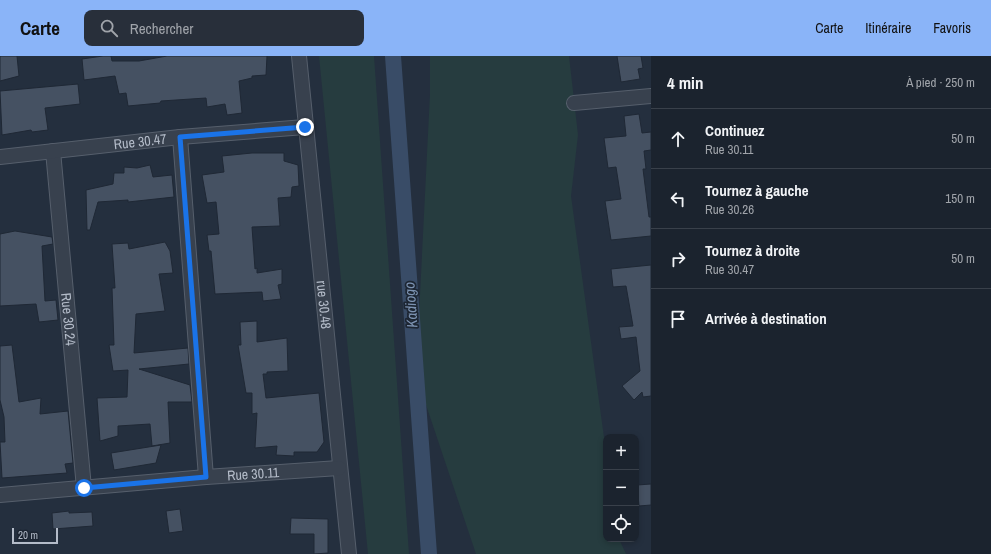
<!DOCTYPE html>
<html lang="fr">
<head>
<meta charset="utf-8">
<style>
	:root { --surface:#1b232e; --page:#282f3a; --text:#f1f3f6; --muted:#a0a4aa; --line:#39404a; --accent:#8ab4f8 }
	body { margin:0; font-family:"Archivo Narrow",sans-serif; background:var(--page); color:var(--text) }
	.controls { position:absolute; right:12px; bottom:12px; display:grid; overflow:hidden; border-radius:8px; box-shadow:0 2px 6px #0003 }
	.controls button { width:36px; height:36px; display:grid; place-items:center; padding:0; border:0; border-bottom:1px solid var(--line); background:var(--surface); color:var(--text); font:20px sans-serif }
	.scale { position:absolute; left:12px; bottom:10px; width:46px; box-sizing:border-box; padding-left:4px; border:2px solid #b4bcc9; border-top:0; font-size:11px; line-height:14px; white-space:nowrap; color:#b4bcc9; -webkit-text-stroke:3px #1d2633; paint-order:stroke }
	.stop { position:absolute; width:12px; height:12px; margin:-9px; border:3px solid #1a73e8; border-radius:50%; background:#fff }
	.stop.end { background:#1a73e8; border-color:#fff; box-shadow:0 1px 4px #0008 }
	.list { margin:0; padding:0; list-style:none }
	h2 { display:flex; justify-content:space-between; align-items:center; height:52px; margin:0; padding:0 16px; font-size:17px }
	h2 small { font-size:13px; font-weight:400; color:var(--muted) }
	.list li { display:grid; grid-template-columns:26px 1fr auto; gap:12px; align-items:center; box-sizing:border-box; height:60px; padding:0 16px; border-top:1px solid var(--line) }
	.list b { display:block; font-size:15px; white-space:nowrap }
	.list p { margin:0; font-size:13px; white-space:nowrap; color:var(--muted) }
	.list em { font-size:13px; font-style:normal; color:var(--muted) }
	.icon { flex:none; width:22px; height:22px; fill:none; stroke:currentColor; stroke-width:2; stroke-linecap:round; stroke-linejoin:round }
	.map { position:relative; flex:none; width:651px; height:498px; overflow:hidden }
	header { display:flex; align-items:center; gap:24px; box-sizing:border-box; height:56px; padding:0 20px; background:var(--accent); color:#111 }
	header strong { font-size:19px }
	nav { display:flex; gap:22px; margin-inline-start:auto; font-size:14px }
	.search { width:280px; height:36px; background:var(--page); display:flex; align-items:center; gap:10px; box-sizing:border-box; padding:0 14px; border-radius:8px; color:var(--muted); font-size:15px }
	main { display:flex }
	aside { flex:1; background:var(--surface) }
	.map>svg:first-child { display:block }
	.green { fill:#263c3f }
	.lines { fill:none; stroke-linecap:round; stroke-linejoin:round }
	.canal { stroke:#394c67; stroke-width:16 }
	.building { fill:#455162; stroke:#1f2835 }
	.minor-casing { stroke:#565f6c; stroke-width:16 }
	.minor { stroke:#38414e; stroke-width:14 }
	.route { stroke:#1a73e8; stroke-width:5 }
	.labels { text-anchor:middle; stroke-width:3.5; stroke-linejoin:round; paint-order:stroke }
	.street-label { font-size:14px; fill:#b4bcc9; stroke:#1d2633 }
	.water-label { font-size:15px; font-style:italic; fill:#7c92b1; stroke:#1d2633 }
</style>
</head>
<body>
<header>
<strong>Carte</strong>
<div class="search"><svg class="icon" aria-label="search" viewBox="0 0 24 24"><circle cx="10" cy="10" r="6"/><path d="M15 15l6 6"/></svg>Rechercher</div>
<nav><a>Carte</a><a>Itinéraire</a><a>Favoris</a></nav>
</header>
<main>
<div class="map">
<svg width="651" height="498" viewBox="0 0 651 498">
	<rect width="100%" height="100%" fill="#242f3e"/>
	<g class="green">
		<polygon points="319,0 374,0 409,498 368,498"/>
		<polygon points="430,0 569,0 578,79 571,140 606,396 606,483 619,483 626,498 476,498 416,319 430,38"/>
	</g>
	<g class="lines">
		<polyline class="canal" points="393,0 429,498"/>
	</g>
	<g class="building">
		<polygon points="0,0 17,0 19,20 0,25"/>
		<polygon points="103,0 111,0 112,5 139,5 167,0 267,0 266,19 252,20 252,22 239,25 242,57 227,59 225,48 207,51 206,42 161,45 160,47 128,50 126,37 119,38 115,20 84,24 82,3"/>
		<polygon points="617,0 641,0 643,12 638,13 640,23 621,26"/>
		<polygon points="78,28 80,48 45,52 48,74 32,76 31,74 2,79 0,35"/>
		<polygon points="639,58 642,77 651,76 651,94 644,95 646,113 643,113 649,161 651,161 651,180 611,184 605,145 621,143 616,111 608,112 604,82 626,80 624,60"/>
		<polygon points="252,97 284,97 284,105 298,109 299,130 292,131 291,141 278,142 280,170 252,171 255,213 257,212 257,217 282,213 282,228 278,229 281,243 263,245 262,236 215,238 211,195 209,195 207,179 219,178 216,146 207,147 202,119 224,116 222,100"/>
		<polygon points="150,109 153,121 172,119 174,141 128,146 128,144 98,146 90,174 87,174 86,134 113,128 114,117 124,117 124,111 137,112"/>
		<polygon points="15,175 52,181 53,188 42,190 45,245 56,244 58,264 39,266 36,248 0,250 0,178"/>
		<polygon points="165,186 170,195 173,217 159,218 165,255 136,258 134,297 188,292 189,308 139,313 190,329 192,346 168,346 170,387 152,390 150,368 118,370 118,380 100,385 97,342 127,341 128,314 113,315 109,289 114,289 112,232 115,232 112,188 128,187 129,193"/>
		<polygon points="651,209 651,340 643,341 642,336 634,344 622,330 640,315 636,281 621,283 619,271 633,270 626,230 613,231 611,213"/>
		<polygon points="257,265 257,286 287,282 288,315 267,316 267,318 263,318 266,342 319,337 324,386 317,396 294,396 294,400 276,399 277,390 255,392 257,357 252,358 252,337 246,337 238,289 241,289 240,266"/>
		<polygon points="12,289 19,346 41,342 40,358 68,355 73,407 65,408 67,417 2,422 0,386 5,386 4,361 0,344 0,290"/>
		<polygon points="161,389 156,407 114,414 111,397"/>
		<polygon points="651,428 651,449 639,450 637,429"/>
		<polygon points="180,453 183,475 169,477 166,455"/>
		<polygon points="69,455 69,457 92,456 93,470 53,473 52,457"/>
		<polygon points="291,462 328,463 328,497 314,498 314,478 290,478"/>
	</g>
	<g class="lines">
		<defs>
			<g id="minor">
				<path id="s1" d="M299 0 349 498"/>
				<polyline points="574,47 651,40"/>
				<polyline points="180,81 206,421"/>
				<path id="s2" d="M53 95 84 432"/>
				<path id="s3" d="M0 101 180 81 305 71"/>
				<path id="s4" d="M0 439 206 421 339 412"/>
			</g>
		</defs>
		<use href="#minor" class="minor-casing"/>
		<use href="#minor" class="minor"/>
	</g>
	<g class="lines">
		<polyline class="route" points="84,432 206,421 180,81 305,71"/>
	</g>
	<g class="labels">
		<g class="street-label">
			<text dy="5" stroke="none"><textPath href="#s3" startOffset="141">Rue 30.47</textPath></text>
			<text dy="5" stroke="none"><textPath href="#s1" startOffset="250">rue 30.48</textPath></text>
			<text dy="5" stroke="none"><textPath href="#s2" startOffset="169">Rue 30.24</textPath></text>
			<text dy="5" stroke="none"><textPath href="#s4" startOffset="254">Rue 30.11</textPath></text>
		</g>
		<g class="water-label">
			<text transform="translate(411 249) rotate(-94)" y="5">Kadiogo</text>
		</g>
	</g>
</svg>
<div class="controls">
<button>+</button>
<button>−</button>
<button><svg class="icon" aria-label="locate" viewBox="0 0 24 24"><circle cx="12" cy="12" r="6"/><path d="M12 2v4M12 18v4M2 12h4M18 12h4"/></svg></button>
</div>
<div class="scale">20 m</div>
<div class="stop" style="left:84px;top:432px"></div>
<div class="stop end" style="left:305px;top:71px"></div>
</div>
<aside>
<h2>4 min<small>À pied · 250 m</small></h2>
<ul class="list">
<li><svg class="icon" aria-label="ahead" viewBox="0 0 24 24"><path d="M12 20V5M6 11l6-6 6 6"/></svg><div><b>Continuez</b><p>Rue 30.11</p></div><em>50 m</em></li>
<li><svg class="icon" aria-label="left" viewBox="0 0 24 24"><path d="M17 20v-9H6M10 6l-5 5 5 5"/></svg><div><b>Tournez à gauche</b><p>Rue 30.26</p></div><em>150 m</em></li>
<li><svg class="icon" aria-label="right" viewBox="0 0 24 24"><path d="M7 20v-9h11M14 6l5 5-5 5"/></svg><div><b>Tournez à droite</b><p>Rue 30.47</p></div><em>50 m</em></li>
<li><svg class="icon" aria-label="arrive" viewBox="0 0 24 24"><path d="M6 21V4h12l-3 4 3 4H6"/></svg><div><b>Arrivée à destination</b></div></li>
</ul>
</aside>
</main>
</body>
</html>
